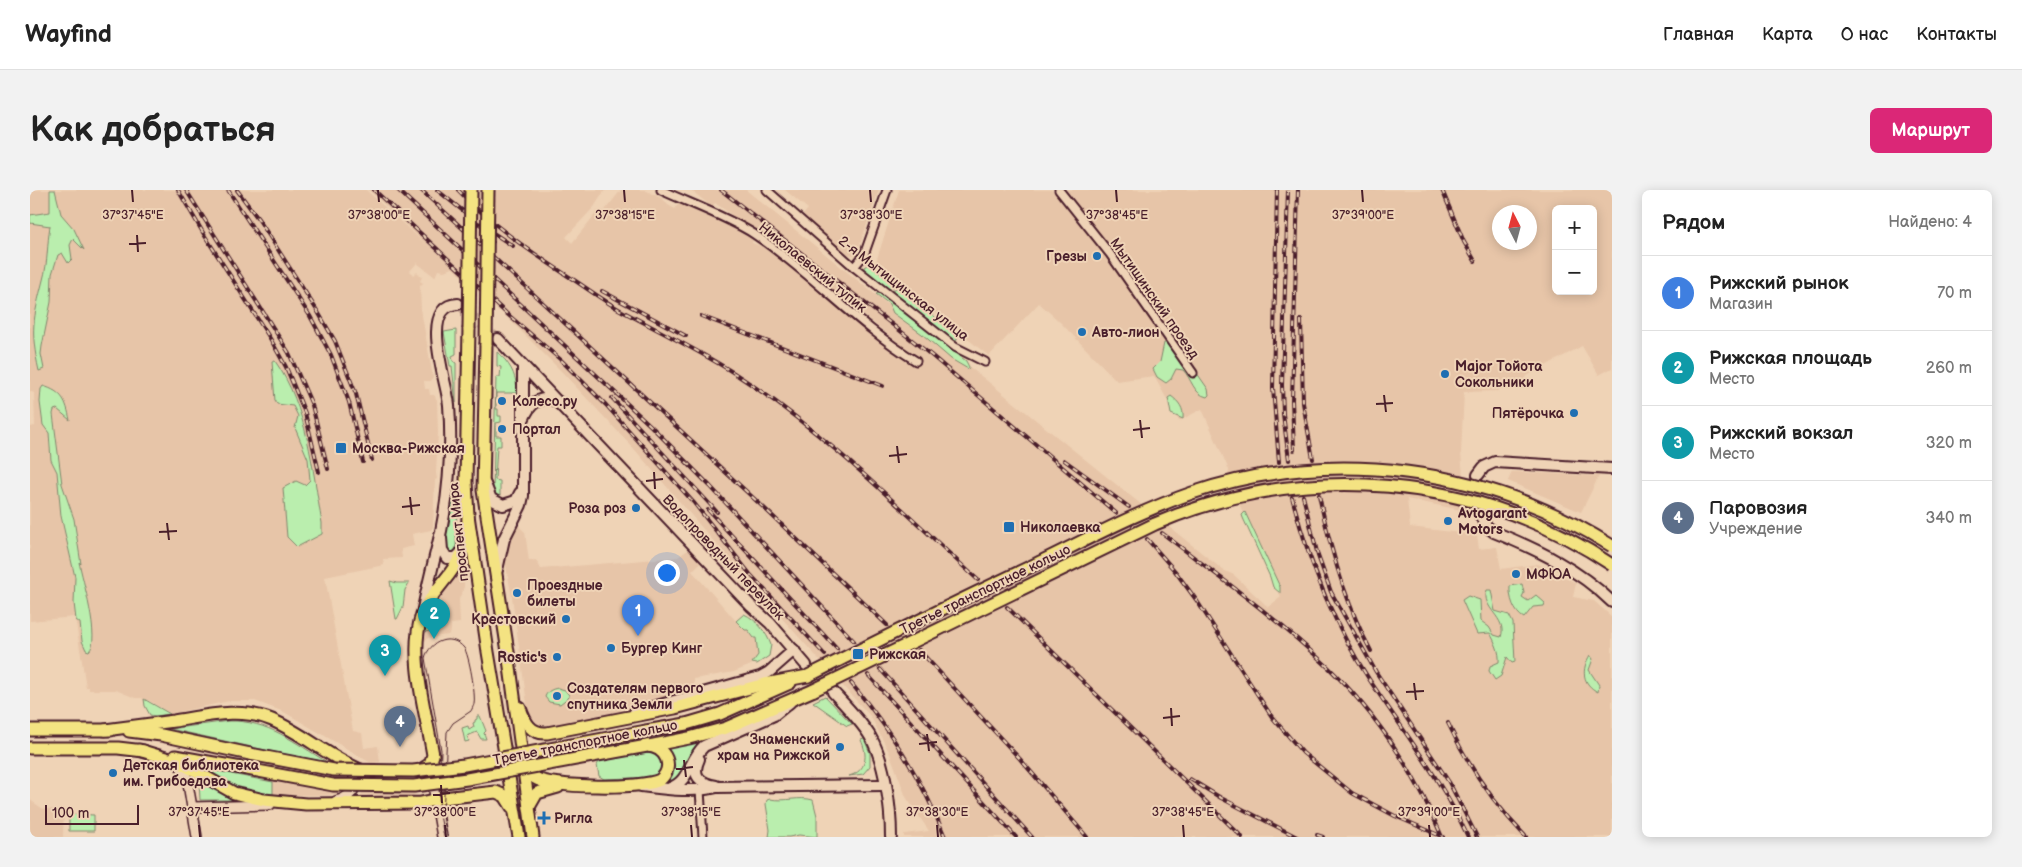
<!DOCTYPE html>
<html lang="ru">
<head>
<meta charset="utf-8">
<style>
	:root { --surface:#fff; --page:#f2f2f2; --text:#222; --muted:#767676; --line:#e0e0e0; --accent:#db2777 }
	body { margin:0; font-family:"Balsamiq Sans",sans-serif; background:var(--page); color:var(--text) }
	.controls { position:absolute; right:15px; top:15px; display:grid; overflow:hidden; border-radius:8px; box-shadow:0 2px 12px #0003 }
	.controls button { width:45px; height:45px; display:grid; place-items:center; padding:0; border:0; border-bottom:1px solid var(--line); background:var(--surface); color:var(--text); font:25px sans-serif }
	.compass { position:absolute; left:1462px; top:15px; width:45px; height:45px; border-radius:50%; background:var(--surface); box-shadow:0 2px 12px #0003; rotate:354deg }
	.scale { position:absolute; left:15px; bottom:12px; width:94px; box-sizing:border-box; padding-left:5px; border:2px solid #4a1f2b; border-top:0; font-size:14px; line-height:18px; white-space:nowrap; color:#4a1f2b; -webkit-text-stroke:4px #efd3b6; paint-order:stroke }
	.you { position:absolute; left:636px; top:382px; width:18px; height:18px; margin:-12px; border:4px solid #fff; border-radius:50%; background:#1a73e8; box-shadow:0 0 0 8px #1a73e833 }
	.badge { display:grid; place-items:center; width:32px; height:32px; border-radius:50%; background:var(--accent); color:#fff; font-size:16px; font-weight:700 }
	.pin { position:absolute; translate:-50% -41px; filter:drop-shadow(0 1px 2px #0008) }
	.pin::after { content:''; position:absolute; top:26px; width:18px; height:15px; background:inherit; clip-path:polygon(0 0,100% 0,50% 100%) }
	.list { margin:0; padding:0; list-style:none }
	h2 { display:flex; justify-content:space-between; align-items:center; height:65px; margin:0; padding:0 20px; font-size:21px }
	h2 small { font-size:16px; font-weight:400; color:var(--muted) }
	.list li { display:grid; grid-template-columns:32px 1fr auto; gap:15px; align-items:center; box-sizing:border-box; height:75px; padding:0 20px; border-top:1px solid var(--line) }
	.list b { display:block; font-size:19px; white-space:nowrap }
	.list p { margin:0; font-size:16px; white-space:nowrap; color:var(--muted) }
	.list em { font-size:16px; font-style:normal; color:var(--muted) }
	.map { position:relative; flex:none; width:1582px; height:647px; overflow:hidden; border-radius:8px }
	header { display:flex; align-items:center; gap:30px; box-sizing:border-box; height:70px; padding:0 25px; background:var(--surface); border-bottom:1px solid var(--line) }
	header strong { font-size:24px }
	nav { display:flex; gap:28px; margin-inline-start:auto; font-size:18px }
	.intro { display:flex; align-items:center; justify-content:space-between; box-sizing:border-box; height:120px; padding:0 30px }
	h1 { margin:0; font-size:35px }
	.button { padding:12px 22px; border-radius:8px; background:var(--accent); color:#fff; font-size:18px; font-weight:700 }
	main { display:flex; gap:30px; padding:0 30px }
	aside { flex:1; background:var(--surface); border-radius:8px; box-shadow:0 2px 12px #0003 }
	.map>svg:first-child { display:block }
	.built { fill:#e7c5a8; fill-rule:evenodd }
	.green { fill:#baeeae; stroke:#82866c }
	.lines { fill:none; stroke-linecap:round; stroke-linejoin:round }
	.secondary-tunnel { stroke:#ceaf9a; stroke-width:10; stroke-dasharray:10 5; stroke-linecap:butt }
	.minor-casing { stroke:#4a1f2b; stroke-width:11 }
	.tertiary-casing { stroke:#4a1f2b; stroke-width:12 }
	.secondary-casing { stroke:#4a1f2b; stroke-width:14 }
	.primary-casing { stroke:#4a1f2b; stroke-width:15 }
	.minor { stroke:#efd3b6; stroke-width:7 }
	.tertiary { stroke:#efd3b6; stroke-width:9 }
	.secondary { stroke:#efd3b6; stroke-width:10 }
	.primary { stroke:#f4e382; stroke-width:11 }
	.tram { stroke:#4a1f2b; stroke-width:1 }
	.rail-casing { stroke:#4a1f2b; stroke-width:4 }
	.rail { stroke:#efd3b6; stroke-width:2; stroke-dasharray:5.5; stroke-linecap:butt }
	.primary-bridge-casing { stroke:#4a1f2b; stroke-width:15; stroke-linecap:butt }
	.primary-bridge { stroke:#f4e382; stroke-width:11 }
	.ticks { fill:none; stroke:#4a1f2b; stroke-width:2 }
	.poi-dot { fill:#1f6fb2; stroke:#efd3b6; stroke-width:2 }
	.labels { text-anchor:middle; stroke-width:4; stroke-linejoin:round; paint-order:stroke }
	.poi-label { font-size:14px; font-weight:bold; fill:#4a1f2b; stroke:#efd3b6; text-anchor:start }
	.street-label { font-size:14px; fill:#4a1f2b; stroke:#efd3b6 }
	.ticks-label { font-size:12px; text-anchor:middle; fill:#4a1f2b; stroke:#efd3b6; stroke-width:4; stroke-linejoin:round; paint-order:stroke }
</style>
</head>
<body>
<header>
<strong>Wayfind</strong>
<nav><a>Главная</a><a>Карта</a><a>О нас</a><a>Контакты</a></nav>
</header>
<div class="intro"><h1>Как добраться</h1><a class="button">Маршрут</a></div>
<main>
<div class="map">
<svg width="1582" height="647" viewBox="0 0 1582 647">
	<rect width="100%" height="100%" fill="#efd3b6"/>
	<filter id="ink" filterUnits="userSpaceOnUse"><feTurbulence type="fractalNoise" baseFrequency=".02" numOctaves="2"/><feDisplacementMap in="SourceGraphic" scale="10" xChannelSelector="R" yChannelSelector="G"/><feConvolveMatrix kernelMatrix="1 2 1 2 8 2 1 2 1" color-interpolation-filters="sRGB"/></filter>
	<g filter="url(#ink)">
		<g class="built">
			<path d="M0 0H336L402 60 339 0H575L564 17 536 47 542 53 568 21 572 24 591 0H615L633 9 638 15 645 19 649 13 706 37 723 50 722 53 742 60 765 79 779 94 883 174 888 168 830 122 725 41 685 13 682 17 662 1 663 0H716L858 115 946 182 1193 380 1204 385 1238 417 1251 407 1198 289 1199 280 1172 219 1149 231 1124 186 1087 191 1031 133 1009 113 959 166 845 75 869 0H1022L1077 65 1153 178 1160 172 1125 119 1065 39 1066 38 1034 0H1582V178L1569 185 1552 156 1495 187V192L1492 194 1469 199V201L1434 202 1431 263 1436 321 1377 309 1380 337 1447 345 1449 359 1467 357 1471 379 1508 374 1546 393 1543 407 1564 411 1582 427V647H874V644L899 641 876 607 860 564 841 527 711 383 606 261 533 183 471 121H468L423 78 414 81 408 80 405 87 387 73 380 81 384 85 387 82 392 87 390 91 393 93 390 96 391 120 403 188 401 191H394L395 199H399L400 205H404L407 210 408 243 406 283 407 289 405 290 403 337 401 340 382 344 384 356 371 359 372 368 353 369 354 375 295 387 323 541 332 543 334 558 348 556 350 572 341 573 254 522 225 511H199L140 524 120 511 111 508H105L86 500H59V497H56L45 427 0 431V237L5 236 4 203 0 201ZM1526 19H1563V101H1526ZM1470 22H1500V52H1470Z"/>
			<polygon points="755,0 849,0 827,63 823,65 816,64 773,25 778,19"/>
			<polygon points="1482,282 1489,282 1569,286 1551,322 1478,291"/>
			<polygon points="489,336 495,342 499,371 506,370 511,379 648,367 659,359 671,372 662,381 714,440 718,440 724,448 726,448 729,460 726,469 721,475 704,482 664,489 664,500 592,521 535,533 535,536 514,539 506,537 499,528 482,407 474,366 474,360 484,338"/>
			<polygon points="427,385 434,389 434,397 429,409 430,433 421,434 421,441 418,445 398,448 392,454 402,412"/>
			<polygon points="249,563 297,572 308,578 313,583 318,591 315,603 297,605 243,605 243,592"/>
			<polygon points="332,588 342,590 387,589 388,591 387,602 383,606 330,608 333,599"/>
			<polygon points="0,610 13,619 34,619 33,647 0,647"/>
		</g>
		<g class="green">
			<path d="M20 0H25L31 24 44 39 54 60 43 49 40 55 42 69 38 73 32 63 28 65 22 84 21 112 12 156 11 164 14 179 9 181C0 140 3 130 13 90 18 72 17 54 20 36L0 33V25L20 22Z"/>
			<polygon points="839,74 843,76 866,96 858,99 834,81 834,77"/>
			<polygon points="869,97 927,145 927,150 924,152 861,103 862,100"/>
			<polygon points="850,103 936,171 939,177 938,179 921,169 892,144 863,123 859,114 846,104"/>
			<polygon points="426,140 426,164 422,166 423,171 426,173 426,213 422,176 420,176 414,142"/>
			<path d="M1134 153H1137L1153 176 1156 178 1162 176 1178 199 1179 205 1177 207C1163 204 1162 189 1153 180L1146 179 1141 189 1136 193 1127 187 1123 179 1130 172Z"/>
			<path d="M467 162C479 172 486 184 487 200H489L488 218H487V203H466V219H468V226H471V232L466 233V246H471V256H467L465 290 470 291V307H465L463 300 466 187H470L471 177 467 176Z"/>
			<path d="M245 171C278 218 282 278 292 333V344L267 357 257 347 253 298 266 291 275 295 280 290 278 269 265 238 268 226 263 216 247 214 245 211 242 172Z"/>
			<path d="M13 196C33 202 36 211 40 230L27 219 24 220 23 224 32 294 44 329 51 374 49 372C52 388 71 451 59 461L56 460 52 451 50 433 46 430 44 413 45 387 31 326 27 282 21 270 19 243 13 235 10 212 11 199Z"/>
			<path d="M1141 206C1149 212 1154 218 1153 229L1141 224 1138 208Z"/>
			<polygon points="421,295 427,295 426,357 425,362 421,365 415,358"/>
			<polygon points="1215,322 1250,397 1250,403 1243,397 1240,387 1213,328 1212,325"/>
			<polygon points="360,391 367,393 379,393 375,400 373,417 367,429 366,429"/>
			<path d="M1492 394 1494 403 1492 407 1498 411 1506 405 1515 413 1514 416 1503 417 1494 428C1484 423 1479 407 1480 396Z"/>
			<path d="M1457 400H1461L1465 421 1479 425 1483 433 1485 472 1482 473 1477 467 1471 486 1465 490 1459 481 1460 476 1469 472C1470 462 1465 452 1460 443L1447 444 1432 410 1438 406 1450 410 1451 431 1459 437 1464 445 1471 447C1478 428 1450 418 1457 400Z"/>
			<polygon points="405,423 409,439 395,442 398,427"/>
			<path d="M714 424C726 429 737 443 741 455L739 466 727 474 722 473 728 465 726 448H724L718 440H715L706 431Z"/>
			<path d="M1560 465 1563 469 1559 480 1569 495 1568 502C1552 494 1551 480 1560 465Z"/>
			<path d="M528 498 535 500 539 505V507L530 514 519 512 515 507C517 501 522 499 528 498Z"/>
			<polygon points="795,506 822,534 817,536 783,512"/>
			<polygon points="114,509 140,524 126,526 120,525 115,516"/>
			<polygon points="447,526 450,526 456,541 454,543 456,549 451,549 447,542 437,546 439,551 435,552 432,538 438,536 439,540 444,537 443,533 445,532 445,530 447,529"/>
			<path d="M199 531C238 530 265 553 297 572L249 563 140 539Z"/>
			<path d="M834 549 840 563V576L833 584 819 586C837 581 838 565 831 550Z"/>
			<polygon points="662,553 666,553 667,556 651,588 639,593 642,575 636,558"/>
			<polygon points="622,560 632,570 632,579 626,587 574,589 569,586 567,575 569,572"/>
			<path d="M166 575 196 581 201 584 243 592V605C211 604 192 590 166 575Z"/>
			<polygon points="169,590 211,610 170,610"/>
			<path d="M740 609C754 612 770 606 783 610L787 626V647L769 645 759 647H739L740 640 736 614 737 610Z"/>
			<polygon points="39,624 64,625 64,641 39,641"/>
		</g>
		<g class="lines">
			<g class="secondary-tunnel">
				<polyline points="428,114 468,149"/>
				<polyline points="1448,285 1447,292 1449,322"/>
			</g>
			<defs>
				<g id="minor">
					<path d="M631 0C661 14 696 26 724 44 781 82 827 135 886 171"/>
					<polyline points="737,0 824,77 925,157 955,172"/>
					<polyline points="1029,0 1080,64 1163,183"/>
					<polyline points="824,77 834,65 857,0"/>
					<polyline points="670,600 673,647"/>
				</g>
				<g id="tertiary">
					<polyline points="404,573 404,601 412,647"/>
					<polyline points="149,574 157,588 167,647"/>
					<path d="M306 611C326 605 331 595 319 577"/>
					<polyline points="163,617 240,615"/>
				</g>
				<g id="secondary">
					<polyline points="468,149 721,416 740,433 776,475"/>
					<path d="M494 228C500 214 510 204 527 211"/>
					<polyline points="1448,285 1454,277 1465,272 1582,279"/>
					<polyline points="455,294 461,309 473,315 486,311 490,303"/>
					<path d="M1449 323 1456 336 1464 342C1507 359 1548 379 1582 412"/>
					<polyline points="411,348 412,360 417,368 426,368 433,361"/>
					<polyline points="467,380 474,349 491,315 493,306 493,176"/>
					<path d="M393 419C398 393 405 367 411 341 419 301 422 256 419 215 417 192 388 115 428 114"/>
					<path d="M803 502C816 516 830 530 840 546 855 571 861 618 861 647"/>
					<polyline points="605,522 730,487 739,482 764,460"/>
					<path d="M669 569C661 586 670 593 686 596"/>
					<path d="M611 596C636 599 662 603 687 597L855 595"/>
					<path d="M640 598C659 592 660 569 674 556L744 525 760 512"/>
				</g>
				<g id="primary">
					<polyline points="439,139 436,292 438,325 458,462 489,647"/>
					<polyline points="456,154 453,300 478,462 503,647"/>
					<path d="M490 518C495 532 500 544 517 543L645 518 735 494 778 486"/>
					<polyline points="0,540 81,540"/>
					<path d="M75 540C98 537 121 534 144 531 176 526 211 517 242 530 274 544 300 568 333 581"/>
					<polyline points="99,541 131,545 220,564"/>
					<polyline points="616,541 656,534 690,524 760,493"/>
					<polyline points="619,556 659,548 696,538 784,500"/>
					<polyline points="0,558 88,558 114,561"/>
					<polyline points="109,560 149,572 204,603 234,610 276,614 391,613 413,608 466,602 475,606 482,617"/>
					<polyline points="145,566 217,579"/>
					<path d="M496 570 505 588C521 598 612 599 630 590 645 577 636 557 617 556"/>
					<path d="M389 581 400 574 403 565C396 522 378 466 392 424 401 401 423 386 432 363 437 351 438 338 438 325"/>
					<polyline points="499,617 507,603 528,597"/>
				</g>
			</defs>
			<use href="#minor" class="minor-casing"/>
			<use href="#tertiary" class="tertiary-casing"/>
			<use href="#secondary" class="secondary-casing"/>
			<use href="#primary" class="primary-casing"/>
			<use href="#minor" class="minor"/>
			<use href="#tertiary" class="tertiary"/>
			<use href="#secondary" class="secondary"/>
			<use href="#primary" class="primary"/>
			<path class="tram" d="M414 647 409 619 411 560 395 468C399 452 421 442 434 458 439 464 446 505 444 514 444 515 441 521 441 521L423 533 417 542 413 626 417 647"/>
			<defs>
				<g id="rail">
					<polyline points="148,0 175,46 241,150 256,177 275,223 289,282"/>
					<polyline points="156,0 259,163 282,215 298,279"/>
					<polyline points="198,0 280,126 301,165 319,212 333,272"/>
					<polyline points="207,0 229,30 288,122 305,151 326,204 342,270"/>
					<polyline points="344,0 476,123 531,170 576,215 664,313 720,384 795,465"/>
					<polyline points="368,0 621,236 680,296 824,451"/>
					<polyline points="391,0 732,316 857,435"/>
					<polyline points="407,0 448,33 483,56"/>
					<path d="M428 0C461 35 501 62 541 88 558 99 574 111 592 121 629 141 668 160 704 183 794 241 870 318 948 390"/>
					<polyline points="691,0 901,165 1086,323"/>
					<polyline points="1247,0 1243,198 1249,272"/>
					<polyline points="1258,0 1252,195 1253,224 1259,270"/>
					<polyline points="1412,0 1434,52 1445,71"/>
					<polyline points="572,101 656,146"/>
					<polyline points="671,126 853,196"/>
					<polyline points="1271,130 1273,213 1283,269"/>
					<polyline points="582,208 687,322"/>
					<polyline points="1264,260 1262,210 1268,0"/>
					<polyline points="1034,270 1099,317"/>
					<path d="M1289 305C1300 358 1315 413 1341 461"/>
					<polyline points="1273,306 1288,366 1301,402 1346,482 1419,592 1447,647"/>
					<path d="M1262 307C1279 373 1302 432 1339 489 1373 541 1412 590 1438 647"/>
					<polyline points="678,320 807,459"/>
					<path d="M1132 343C1188 386 1247 428 1298 477 1347 525 1386 584 1412 647"/>
					<polyline points="1117,349 1145,381 1167,411 1242,527 1273,563 1322,603 1365,626 1413,647"/>
					<polyline points="977,417 1212,647"/>
					<polyline points="889,460 990,569 1057,647"/>
					<polyline points="850,479 1002,647"/>
					<polyline points="838,485 986,647"/>
					<path d="M821 493C860 539 893 591 915 647"/>
					<path d="M1418 533C1438 576 1463 613 1496 647"/>
					<polyline points="1160,589 1191,608 1267,647"/>
					<polyline points="1287,645 1293,647"/>
				</g>
			</defs>
			<use href="#rail" class="rail-casing"/>
			<use href="#rail" class="rail"/>
			<defs>
				<g id="primary-bridge">
					<polyline points="439,139 441,0"/>
					<polyline points="456,154 458,0"/>
					<path d="M778 486C853 448 928 411 1004 375 1056 350 1107 322 1162 303 1302 256 1457 277 1582 356"/>
					<path d="M784 500 1125 334C1274 270 1446 284 1582 375"/>
					<polyline points="220,564 304,580 383,581 434,575 616,541"/>
					<polyline points="217,579 303,595 384,596 437,589 617,556"/>
				</g>
			</defs>
			<use href="#primary-bridge" class="primary-bridge-casing"/>
			<use href="#primary-bridge" class="primary-bridge"/>
		</g>
	</g>
	<path class="ticks" d="M102 0 103 12M348 0 349 12M594 0 595 12M840 0 841 12M1086 0 1087 12M1332 0 1333 12M107 45 108 62M99 54 116 53M1354 205 1356 222M1346 214 1363 213M1110 230 1112 248M1103 240 1120 238M867 256 869 273M859 266 877 264M624 282 625 299M616 291 633 289M380 307 382 325M372 317 390 315M137 333 139 350M129 342 147 341M1384 493 1386 510M1376 502 1394 501M1141 518 1142 536M1133 528 1150 526M897 544 899 561M889 554 907 552M654 570 656 587M646 579 663 577M411 595 412 613M403 605 420 603M169 635 170 647M415 635 416 647M661 635 662 647M907 635 908 647M1153 635 1154 647M1399 635 1400 647"/>
	<g class="poi-dot">
		<circle cx="1067" cy="66" r="5"/>
		<circle cx="1052" cy="142" r="5"/>
		<circle cx="1415" cy="184" r="5"/>
		<circle cx="472" cy="211" r="5"/>
		<circle cx="1544" cy="223" r="5"/>
		<circle cx="472" cy="239" r="5"/>
		<rect x="305" y="252" width="12" height="12" rx="2.5"/>
		<circle cx="606" cy="318" r="5"/>
		<circle cx="1418" cy="331" r="5"/>
		<rect x="973" y="331" width="12" height="12" rx="2.5"/>
		<circle cx="1486" cy="384" r="5"/>
		<circle cx="487" cy="403" r="5"/>
		<circle cx="536" cy="429" r="5"/>
		<circle cx="581" cy="458" r="5"/>
		<rect x="822" y="458" width="12" height="12" rx="2.5"/>
		<circle cx="527" cy="467" r="5"/>
		<circle cx="527" cy="506" r="5"/>
		<circle cx="810" cy="557" r="5"/>
		<circle cx="83" cy="583" r="5"/>
		<path d="M511.5 620.5h5v5h5v5h-5v5h-5v-5h-5v-5h5z"/>
	</g>
	<g class="labels">
		<g class="poi-label">
			<text x="1057" y="71" text-anchor="end">Грезы</text>
			<text x="1062" y="147">Авто-лион</text>
			<text x="1425" y="181">Major Тойота<tspan x="1425" dy="16">Сокольники</tspan></text>
			<text x="482" y="216">Колесо.ру</text>
			<text x="1534" y="228" text-anchor="end">Пятёрочка</text>
			<text x="482" y="244">Портал</text>
			<text x="322" y="263">Москва-Рижская</text>
			<text x="596" y="323" text-anchor="end">Роза роз</text>
			<text x="1428" y="328">Avtogarant<tspan x="1428" dy="16">Motors</tspan></text>
			<text x="990" y="342">Николаевка</text>
			<text x="1496" y="389">МФЮА</text>
			<text x="497" y="400">Проездные<tspan x="497" dy="16">билеты</tspan></text>
			<text x="526" y="434" text-anchor="end">Крестовский</text>
			<text x="591" y="463">Бургер Кинг</text>
			<text x="839" y="469">Рижская</text>
			<text x="517" y="472" text-anchor="end">Rostic's</text>
			<text x="537" y="503">Создателям первого<tspan x="537" dy="16">спутника Земли</tspan></text>
			<text x="800" y="554" text-anchor="end">Знаменский<tspan x="800" dy="16">храм на Рижской</tspan></text>
			<text x="93" y="580">Детская библиотека<tspan x="93" dy="16">им. Грибоедова</tspan></text>
			<text x="524" y="633">Ригла</text>
		</g>
		<g class="street-label">
			<text transform="translate(783 77) rotate(39)" y="5">Николаевский тупик</text>
			<text transform="translate(874 98) rotate(38)" y="5">2-я Мытищинская улица</text>
			<text transform="translate(1125 108) rotate(55)" y="5">Мытищинский проезд</text>
			<text transform="translate(428 342) rotate(-96)" y="5">проспект Мира</text>
			<text transform="translate(694 367) rotate(46)" y="5">Водопроводный переулок</text>
			<text transform="translate(955 399) rotate(-26)" y="5">Третье транспортное кольцо</text>
			<text transform="translate(555 552) rotate(-11)" y="5">Третье транспортное кольцо</text>
		</g>
	</g>
	<g class="ticks-label">
		<text x="103" y="29">37°37'45"E</text>
		<text x="349" y="29">37°38'00"E</text>
		<text x="595" y="29">37°38'15"E</text>
		<text x="841" y="29">37°38'30"E</text>
		<text x="1087" y="29">37°38'45"E</text>
		<text x="1333" y="29">37°39'00"E</text>
		<text x="169" y="626">37°37'45"E</text>
		<text x="415" y="626">37°38'00"E</text>
		<text x="661" y="626">37°38'15"E</text>
		<text x="907" y="626">37°38'30"E</text>
		<text x="1153" y="626">37°38'45"E</text>
		<text x="1399" y="626">37°39'00"E</text>
	</g>
</svg>
<div class="controls">
<button>+</button>
<button>−</button>
</div>
<svg class="compass" viewBox="-18 -18 36 36"><path d="M0-13l5 13h-10z" fill="#e53935"/><path d="M0 13l5-13h-10z" fill="#767676"/></svg>
<div class="scale">100 m</div>
<div class="you"></div>
<div class="pin badge" style="left:608px;top:446px;background:#3f7fe0">1</div>
<div class="pin badge" style="left:404px;top:449px;background:#0f9aa8">2</div>
<div class="pin badge" style="left:355px;top:486px;background:#0f9aa8">3</div>
<div class="pin badge" style="left:370px;top:557px;background:#5c6f8a">4</div>
</div>
<aside>
<h2>Рядом<small>Найдено: 4</small></h2>
<ul class="list">
<li><span class="badge" style="background:#3f7fe0">1</span><div><b>Рижский рынок</b><p>Магазин</p></div><em>70 m</em></li>
<li><span class="badge" style="background:#0f9aa8">2</span><div><b>Рижская площадь</b><p>Место</p></div><em>260 m</em></li>
<li><span class="badge" style="background:#0f9aa8">3</span><div><b>Рижский вокзал</b><p>Место</p></div><em>320 m</em></li>
<li><span class="badge" style="background:#5c6f8a">4</span><div><b>Паровозия</b><p>Учреждение</p></div><em>340 m</em></li>
</ul>
</aside>
</main>
</body>
</html>
